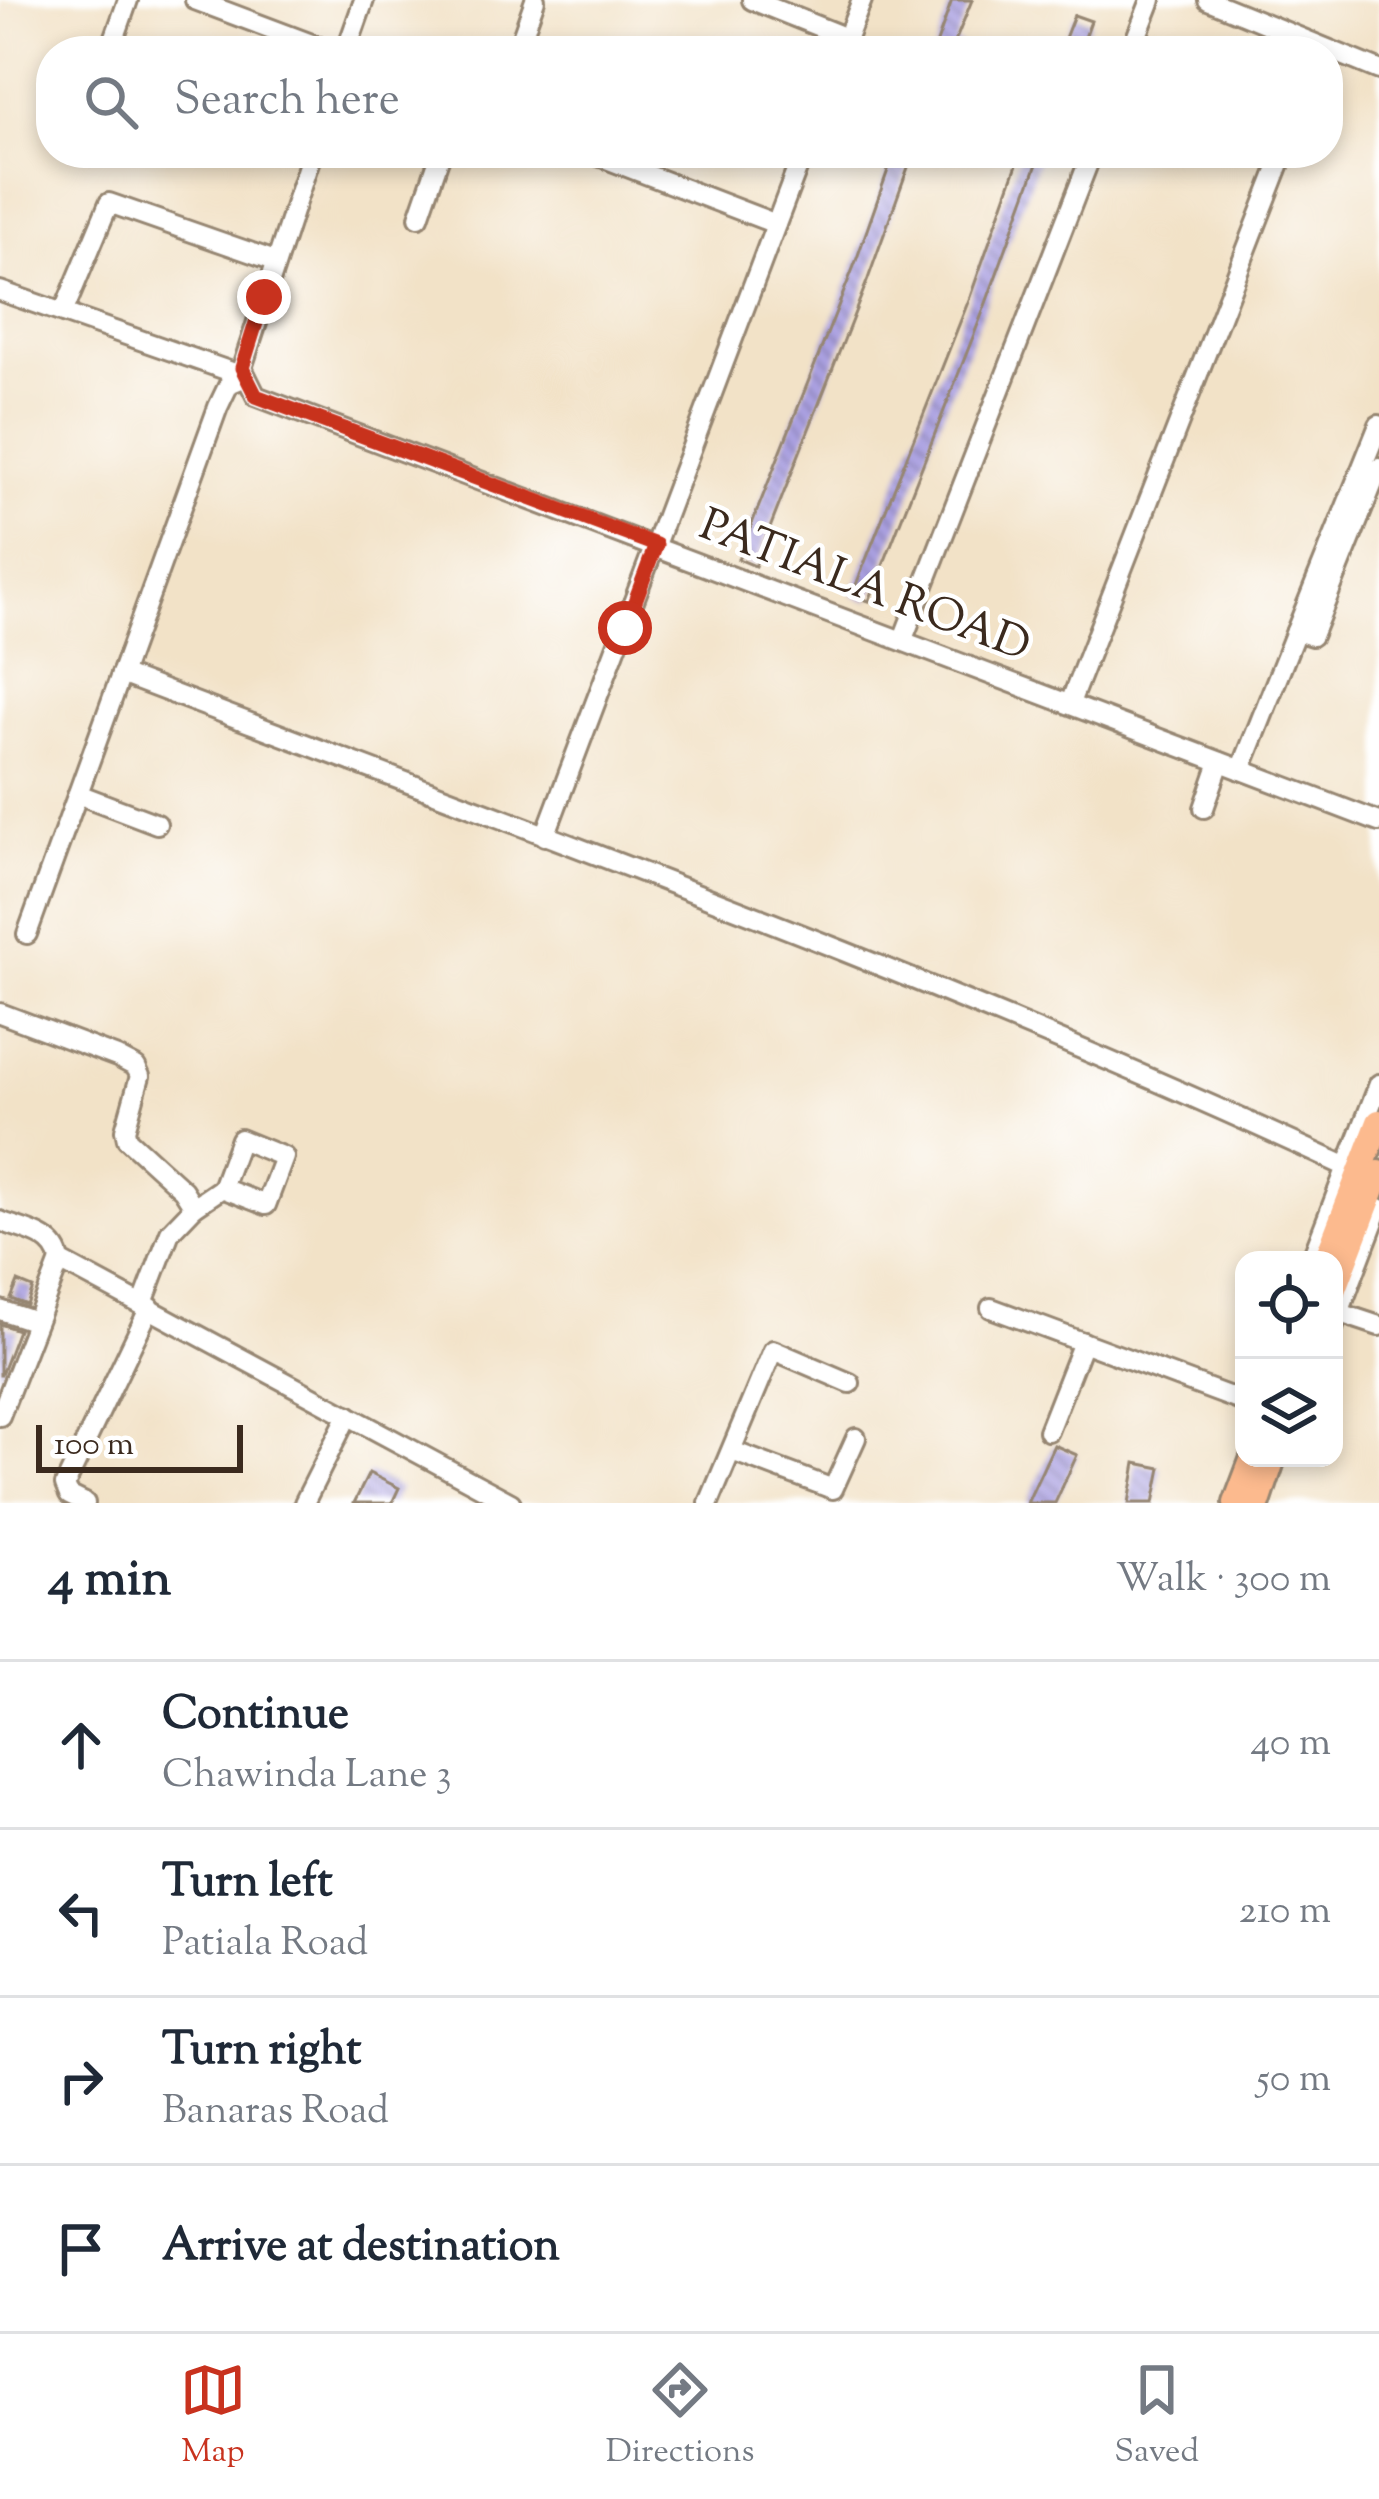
<!DOCTYPE html>
<html lang="en">
<head>
<meta charset="utf-8">
<style>
	:root { --surface:#fff; --page:#f2f2f3; --text:#1f2937; --muted:#747a83; --line:#e0e1e3; --accent:#c8321e }
	body { margin:0; font-family:"Sorts Mill Goudy",serif; background:var(--page); color:var(--text) }
	.controls { position:absolute; right:36px; bottom:36px; display:grid; overflow:hidden; border-radius:24px; box-shadow:0 6px 18px #0003 }
	.controls button { width:108px; height:108px; display:grid; place-items:center; padding:0; border:0; border-bottom:3px solid var(--line); background:var(--surface); color:var(--text); font:60px sans-serif }
	.scale { position:absolute; left:36px; bottom:30px; width:207px; box-sizing:border-box; padding-left:12px; border:6px solid #3b2a1e; border-top:0; font-size:33px; line-height:42px; white-space:nowrap; color:#3b2a1e; -webkit-text-stroke:9px #fff; paint-order:stroke }
	.stop { position:absolute; width:36px; height:36px; margin:-27px; border:9px solid #c8321e; border-radius:50%; background:#fff }
	.stop.end { background:#c8321e; border-color:#fff; box-shadow:0 3px 12px #0008 }
	.list { margin:0; padding:0; list-style:none }
	h2 { display:flex; justify-content:space-between; align-items:center; height:156px; margin:0; padding:0 48px; font-size:51px }
	h2 small { font-size:39px; font-weight:400; color:var(--muted) }
	.list li { display:grid; grid-template-columns:78px 1fr auto; gap:36px; align-items:center; box-sizing:border-box; height:168px; padding:0 48px; border-top:3px solid var(--line) }
	.list b { display:block; font-size:45px; white-space:nowrap }
	.list p { margin:0; font-size:39px; white-space:nowrap; color:var(--muted) }
	.list em { font-size:39px; font-style:normal; color:var(--muted) }
	.icon { flex:none; width:66px; height:66px; fill:none; stroke:currentColor; stroke-width:2; stroke-linecap:round; stroke-linejoin:round }
	.map { position:relative; flex:none; width:1379px; height:1503px; overflow:hidden }
	.search { position:absolute; background:var(--surface); box-shadow:0 6px 18px #0003; left:36px; right:36px; top:36px; height:132px; display:flex; align-items:center; gap:30px; box-sizing:border-box; padding:0 42px; border-radius:48px; color:var(--muted); font-size:45px }
	.sheet { height:828px; background:var(--surface) }
	nav { display:flex; justify-content:space-around; align-items:center; box-sizing:border-box; height:168px; border-top:3px solid var(--line); background:var(--surface); font-size:33px; color:var(--muted) }
	nav a { display:grid; justify-items:center; gap:6px }
	nav .on { color:var(--accent) }
	.map>svg:first-child { display:block }
	.building { fill:url(#building-back-hatch) }
	.lines { fill:none; stroke-linecap:round; stroke-linejoin:round }
	.minor-casing { stroke:#968672; stroke-width:24 }
	.major-casing { stroke:#968672; stroke-width:30 }
	.minor { stroke:#fff; stroke-width:18 }
	.major { stroke:#fcba8e; stroke-width:24 }
	.route { stroke:#c8321e; stroke-width:15 }
	.labels { text-anchor:middle; stroke-width:9; stroke-linejoin:round; paint-order:stroke }
	.street-label { font-size:45px; fill:#3b2a1e; stroke:#fff }
</style>
</head>
<body>
<div class="map">
<svg width="1379" height="1503" viewBox="0 0 1379 1503">
	<defs>
		<pattern id="building-back-hatch" width="6" height="6" patternUnits="userSpaceOnUse" patternTransform="scale(3)"><rect width="6" height="6" fill="#aaa0e1"/><path d="M-1 5l2 2M0 0l6 6M5-1l2 2" fill="none" stroke="#8c83b6"/></pattern>
	</defs>
	<rect width="100%" height="100%" fill="#fff"/>
	<filter id="ink" filterUnits="userSpaceOnUse"><feTurbulence type="fractalNoise" baseFrequency=".00833" numOctaves="2"/><feDisplacementMap in="SourceGraphic" scale="24" xChannelSelector="R" yChannelSelector="G"/><feConvolveMatrix kernelMatrix="1 2 1 2 8 2 1 2 1" color-interpolation-filters="sRGB"/></filter>
	<filter id="wash" filterUnits="userSpaceOnUse"><feTurbulence type="fractalNoise" baseFrequency=".004" numOctaves="4" result="noise"/><feDisplacementMap in="SourceGraphic" scale="48" xChannelSelector="R" yChannelSelector="G"/><feGaussianBlur stdDeviation="2.7" result="paint"/><feColorMatrix in="noise" values="0 0 0 0 0 0 0 0 0 0 0 0 0 0 0 0 0 1.4 0 .05"/><feComposite in="paint" operator="in"/></filter>
	<g filter="url(#wash)">
		<rect width="100%" height="100%" fill="#f2e2c7"/>
		<g id="blocks">
			<g class="building">
				<polygon points="952,0 972,0 955,42 976,51 934,51"/>
				<polygon points="1074,15 1091,21 1080,51 1060,51"/>
				<polygon points="894,153 911,159 868,279 755,566 738,559 856,261"/>
				<polygon points="1021,153 1041,153 982,314 869,601 852,595 970,297"/>
				<polygon points="18,1282 33,1288 27,1305 11,1299"/>
				<polygon points="0,1324 18,1330 1,1375 0,1375"/>
				<polygon points="1054,1445 1077,1455 1055,1503 1027,1503"/>
				<polygon points="1136,1463 1161,1468 1154,1503 1129,1503"/>
				<polygon points="369,1473 399,1488 392,1503 354,1503"/>
			</g>
		</g>
	</g>
	<g filter="url(#ink)">
		<use href="#blocks" fill-opacity="0" stroke="#968672" stroke-width="3"/>
		<g class="lines">
			<defs>
				<g id="minor">
					<polyline points="195,0 330,51"/>
					<polyline points="752,0 847,38"/>
					<polyline points="1208,0 1379,70"/>
					<polyline points="110,51 128,0"/>
					<polyline points="346,51 364,0"/>
					<polyline points="517,51 535,0"/>
					<polyline points="842,51 862,0"/>
					<polyline points="1131,51 1151,0"/>
					<polyline points="312,153 242,368 256,396 1379,822"/>
					<polyline points="591,153 776,224"/>
					<polyline points="419,217 441,153"/>
					<polyline points="0,291 246,377"/>
					<polyline points="63,313 109,203 275,261"/>
					<polyline points="1296,631 1379,425"/>
					<polyline points="903,639 1092,153"/>
					<path d="M121 674C532 831 948 981 1347 1167"/>
					<polyline points="1070,703 1284,153"/>
					<polyline points="1241,770 1296,631 1312,636 1379,468"/>
					<polyline points="78,794 157,824"/>
					<polyline points="1204,808 1220,762"/>
					<polyline points="545,836 803,153"/>
					<polyline points="27,934 218,407 229,384 246,377"/>
					<polyline points="0,1013 117,1057 136,1067 140,1076 125,1130 127,1139 183,1190 194,1207 170,1232 143,1303"/>
					<polyline points="194,1207 222,1188 266,1205 284,1157 240,1139 222,1188"/>
					<path d="M0 1221C22 1230 56 1234 60 1261L511 1503"/>
					<polyline points="1311,1260 1379,1084"/>
					<polyline points="991,1308 1244,1402"/>
					<polyline points="0,1310 36,1322"/>
					<polyline points="1334,1311 1379,1326"/>
					<polyline points="1334,1326 1379,1208"/>
					<polyline points="0,1416 60,1261"/>
					<polyline points="1048,1431 1083,1342"/>
					<polyline points="732,1451 833,1489 856,1438"/>
					<polyline points="85,1503 69,1495 65,1485 150,1307"/>
					<polyline points="304,1503 348,1415"/>
					<polyline points="709,1503 773,1350 850,1383"/>
				</g>
				<g id="major">
					<polyline points="1326,1260 1379,1122"/>
					<polyline points="1334,1291 1379,1173"/>
					<polyline points="1236,1503 1253,1458"/>
					<polyline points="1258,1503 1273,1458"/>
				</g>
			</defs>
			<use href="#minor" class="minor-casing"/>
			<use href="#major" class="major-casing"/>
			<use href="#minor" class="minor"/>
			<use href="#major" class="major"/>
		</g>
	</g>
	<g class="lines" filter="url(#ink)">
		<polyline class="route" points="264,297 242,368 256,396 656,545 625,628"/>
	</g>
	<g class="labels">
		<g class="street-label">
			<text transform="translate(866 583) rotate(21)" y="16">PATIALA ROAD</text>
		</g>
	</g>
</svg>
<div class="controls">
<button><svg class="icon" aria-label="locate" viewBox="0 0 24 24"><circle cx="12" cy="12" r="6"/><path d="M12 2v4M12 18v4M2 12h4M18 12h4"/></svg></button>
<button><svg class="icon" aria-label="layers" viewBox="0 0 24 24"><path d="M12 4l9 5-9 5-9-5zM3 14l9 5 9-5"/></svg></button>
</div>
<div class="scale">100 m</div>
<div class="stop" style="left:625px;top:628px"></div>
<div class="stop end" style="left:264px;top:297px"></div>
<div class="search"><svg class="icon" aria-label="search" viewBox="0 0 24 24"><circle cx="10" cy="10" r="6"/><path d="M15 15l6 6"/></svg>Search here</div>
</div>
<section class="sheet">
<h2>4 min<small>Walk · 300 m</small></h2>
<ul class="list">
<li><svg class="icon" aria-label="ahead" viewBox="0 0 24 24"><path d="M12 20V5M6 11l6-6 6 6"/></svg><div><b>Continue</b><p>Chawinda Lane 3</p></div><em>40 m</em></li>
<li><svg class="icon" aria-label="left" viewBox="0 0 24 24"><path d="M17 20v-9H6M10 6l-5 5 5 5"/></svg><div><b>Turn left</b><p>Patiala Road</p></div><em>210 m</em></li>
<li><svg class="icon" aria-label="right" viewBox="0 0 24 24"><path d="M7 20v-9h11M14 6l5 5-5 5"/></svg><div><b>Turn right</b><p>Banaras Road</p></div><em>50 m</em></li>
<li><svg class="icon" aria-label="arrive" viewBox="0 0 24 24"><path d="M6 21V4h12l-3 4 3 4H6"/></svg><div><b>Arrive at destination</b></div></li>
</ul>
</section>
<nav>
<a class="on"><svg class="icon" aria-label="map" viewBox="0 0 24 24"><path d="M3 6l6-2 6 2 6-2v14l-6 2-6-2-6 2zM9 4v14M15 6v14"/></svg>Map</a>
<a><svg class="icon" aria-label="directions" viewBox="0 0 24 24"><path d="M12 3l9 9-9 9-9-9zM9 14v-3h6M13 9l2 2-2 2"/></svg>Directions</a>
<a><svg class="icon" aria-label="saved" viewBox="0 0 24 24"><path d="M7 4h10v16l-5-4-5 4z"/></svg>Saved</a>
</nav>
</body>
</html>
